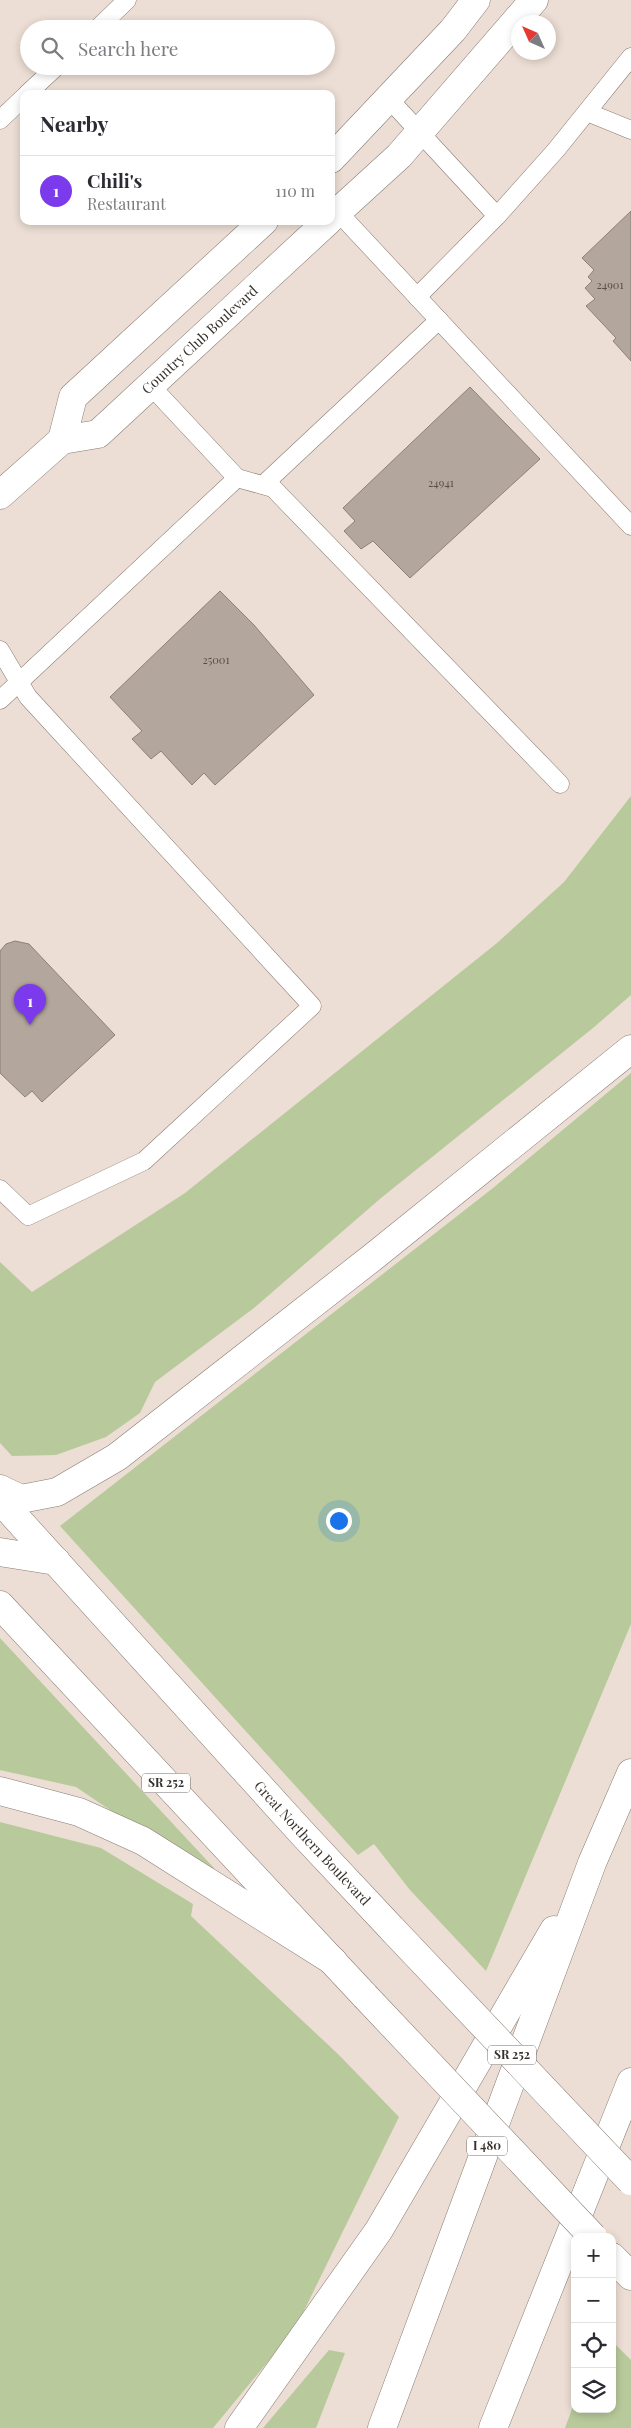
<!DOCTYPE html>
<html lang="en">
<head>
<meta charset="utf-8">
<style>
	:root { --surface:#fff; --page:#f2f2f3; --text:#2b2b33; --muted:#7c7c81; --line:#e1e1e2; --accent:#7c3aed }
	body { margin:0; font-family:"Playfair Display",serif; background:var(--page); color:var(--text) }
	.controls { position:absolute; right:15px; bottom:15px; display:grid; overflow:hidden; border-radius:10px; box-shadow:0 2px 8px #0003 }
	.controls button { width:45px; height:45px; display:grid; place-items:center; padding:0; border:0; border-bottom:1px solid var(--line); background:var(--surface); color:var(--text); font:25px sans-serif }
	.compass { position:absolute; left:511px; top:15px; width:45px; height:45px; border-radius:50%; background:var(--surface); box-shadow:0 2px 8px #0003; rotate:315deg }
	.you { position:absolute; left:338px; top:1520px; width:18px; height:18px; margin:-12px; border:4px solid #fff; border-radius:50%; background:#1a73e8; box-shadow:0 0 0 8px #1a73e833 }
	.badge { display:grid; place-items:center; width:32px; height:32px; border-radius:50%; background:var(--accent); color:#fff; font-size:16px; font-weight:700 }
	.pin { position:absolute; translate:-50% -41px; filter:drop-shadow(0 1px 2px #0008) }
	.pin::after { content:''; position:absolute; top:26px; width:18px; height:15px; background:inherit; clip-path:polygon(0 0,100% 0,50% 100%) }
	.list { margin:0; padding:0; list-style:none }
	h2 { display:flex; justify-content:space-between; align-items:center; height:65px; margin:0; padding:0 20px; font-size:21px }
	h2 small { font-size:16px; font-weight:400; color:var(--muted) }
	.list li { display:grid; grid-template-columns:32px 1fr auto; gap:15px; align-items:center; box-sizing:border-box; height:70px; padding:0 20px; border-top:1px solid var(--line) }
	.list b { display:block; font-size:19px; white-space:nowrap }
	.list p { margin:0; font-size:16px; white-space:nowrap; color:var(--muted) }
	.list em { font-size:16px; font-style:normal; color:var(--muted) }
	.icon { flex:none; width:28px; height:28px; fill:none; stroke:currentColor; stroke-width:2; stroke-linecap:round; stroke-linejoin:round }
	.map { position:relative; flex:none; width:631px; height:2428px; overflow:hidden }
	.search { position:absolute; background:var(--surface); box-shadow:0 2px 8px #0003; left:20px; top:20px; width:315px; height:55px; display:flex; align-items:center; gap:12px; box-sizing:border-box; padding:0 18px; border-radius:28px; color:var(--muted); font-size:19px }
	.panel { position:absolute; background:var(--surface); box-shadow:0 2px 8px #0003; left:20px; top:90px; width:315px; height:135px; border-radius:10px }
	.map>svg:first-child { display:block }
	.green { fill:#b8ca9b }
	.building { fill:#b3a79d; stroke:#8c8077 }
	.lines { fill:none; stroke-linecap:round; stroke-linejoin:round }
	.service-casing { stroke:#887c73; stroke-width:19 }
	.tertiary-casing { stroke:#887c73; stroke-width:29 }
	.primary-casing { stroke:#887c73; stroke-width:29 }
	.motorway-casing { stroke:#887c73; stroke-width:29 }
	.service { stroke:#fff; stroke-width:18 }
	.tertiary { stroke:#fff; stroke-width:28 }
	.primary { stroke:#fff; stroke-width:28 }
	.motorway { stroke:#fff; stroke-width:28 }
	.primary-bridge-casing { stroke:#887c73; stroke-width:29; stroke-linecap:butt }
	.primary-bridge { stroke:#fff; stroke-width:28 }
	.labels { text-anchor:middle; stroke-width:4.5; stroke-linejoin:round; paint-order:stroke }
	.number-label { font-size:11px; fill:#554e49 }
	.shield { fill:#fff; stroke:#726f6c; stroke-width:1 }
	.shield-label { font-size:12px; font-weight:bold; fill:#36312d }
	.street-label { font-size:14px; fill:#36312d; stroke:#fff }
</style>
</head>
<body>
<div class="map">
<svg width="631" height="2428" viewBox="0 0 631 2428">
	<rect width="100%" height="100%" fill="#ecded4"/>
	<g class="green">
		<polygon points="631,796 631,995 593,1028 381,1198 254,1308 155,1382 140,1413 106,1437 56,1455 12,1456 0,1443 0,1262 32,1292 185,1193 497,943 564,882"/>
		<polygon points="631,1073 631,1624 486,1971 410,1890 374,1844 358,1855 60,1526 493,1188"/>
		<polygon points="0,1638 214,1868 205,1874 76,1787 0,1770"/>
		<polygon points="0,1822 101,1848 193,1904 191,1916 339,2055 399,2117 295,2329 213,2428 0,2428"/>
		<polygon points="612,2341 631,2360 631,2428 565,2428 575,2401 575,2409 612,2409"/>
		<polygon points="329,2350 345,2353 316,2428 263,2428"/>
	</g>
	<g class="building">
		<polygon points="631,211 631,361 613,341 616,338 586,306 595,299 585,288 592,281 588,277 594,270 582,258"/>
		<polygon points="470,387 540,459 410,578 373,541 361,549 344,531 355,521 343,508"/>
		<polygon points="220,591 254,625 314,695 215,785 204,773 192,785 161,751 151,759 132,739 142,731 110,697"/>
		<polygon points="15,941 29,944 115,1035 42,1102 32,1091 25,1097 0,1073 0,951 6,944"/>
	</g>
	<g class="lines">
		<defs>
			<g id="service">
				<polyline points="97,29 127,0"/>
				<polyline points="27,94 57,66"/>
				<polyline points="389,99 497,216 417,297"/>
				<polyline points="587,112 631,130"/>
				<polyline points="0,120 24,97"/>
				<polyline points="338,212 631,526"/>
				<polyline points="497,216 556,150 631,57"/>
				<polyline points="237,478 273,488 560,784"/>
				<polyline points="263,485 439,320"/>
				<polyline points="0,650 28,697 312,1006 144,1161 28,1216 0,1189"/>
				<polyline points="0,700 237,478 150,385"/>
			</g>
			<g id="tertiary">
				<polyline points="331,159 453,30 476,0"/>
				<polyline points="331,218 399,156 534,0"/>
				<polyline points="62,440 73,397 264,221"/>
				<path id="s1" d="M0 495 62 440 98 434 328 221"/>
			</g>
			<g id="primary">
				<path id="s2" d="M0 1500 302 1833 393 1930"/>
				<polyline points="0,1605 365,1996"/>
				<polyline points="612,2257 631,2276"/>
			</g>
			<g id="motorway">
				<polyline points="0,1489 21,1499 57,1492 117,1457 373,1257 631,1049"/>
				<polyline points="0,1552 56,1561"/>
				<polyline points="0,1791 79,1812 143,1841 333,1961"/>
				<polyline points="239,2428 379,2230 554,1930"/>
				<polyline points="382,2428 592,1863 631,1773"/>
				<polyline points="493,2428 631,2082"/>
			</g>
		</defs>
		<use href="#service" class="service-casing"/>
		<use href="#tertiary" class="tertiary-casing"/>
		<use href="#primary" class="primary-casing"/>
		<use href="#motorway" class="motorway-casing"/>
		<use href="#service" class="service"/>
		<use href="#tertiary" class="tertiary"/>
		<use href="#primary" class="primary"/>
		<use href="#motorway" class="motorway"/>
		<defs>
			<g id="primary-bridge">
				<polyline points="393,1930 631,2181"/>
				<polyline points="365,1996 593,2237"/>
			</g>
		</defs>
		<use href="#primary-bridge" class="primary-bridge-casing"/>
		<use href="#primary-bridge" class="primary-bridge"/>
	</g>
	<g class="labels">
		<g class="number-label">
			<text x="610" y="289">24901</text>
			<text x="441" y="487">24941</text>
			<text x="216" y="664">25001</text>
		</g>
		<g class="shield">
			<rect x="142" y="1773.5" width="48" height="19" rx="4"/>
			<rect x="488" y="2045.5" width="48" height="19" rx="4"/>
			<rect x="467" y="2136.5" width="40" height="19" rx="4"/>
		</g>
		<g class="shield-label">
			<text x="166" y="1787">SR 252</text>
			<text x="512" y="2059">SR 252</text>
			<text x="487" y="2150">I 480</text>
		</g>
		<g class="street-label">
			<text dy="5" stroke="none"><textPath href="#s1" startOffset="258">Country Club Boulevard</textPath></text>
			<text dy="5" stroke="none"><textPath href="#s2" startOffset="464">Great Northern Boulevard</textPath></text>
		</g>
	</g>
</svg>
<div class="controls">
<button>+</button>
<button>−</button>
<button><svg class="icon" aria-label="locate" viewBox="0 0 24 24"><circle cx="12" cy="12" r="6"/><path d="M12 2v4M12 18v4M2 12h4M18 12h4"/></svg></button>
<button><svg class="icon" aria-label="layers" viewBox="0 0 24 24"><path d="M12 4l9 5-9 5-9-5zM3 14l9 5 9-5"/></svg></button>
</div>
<svg class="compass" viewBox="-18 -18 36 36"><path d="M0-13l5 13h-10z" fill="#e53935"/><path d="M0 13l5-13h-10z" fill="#7c7c81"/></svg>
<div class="you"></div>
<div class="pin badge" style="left:30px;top:1025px">1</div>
<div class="search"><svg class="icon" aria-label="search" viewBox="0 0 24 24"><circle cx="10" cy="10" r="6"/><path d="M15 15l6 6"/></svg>Search here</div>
<section class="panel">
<h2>Nearby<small></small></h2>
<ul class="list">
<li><span class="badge">1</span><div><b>Chili's</b><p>Restaurant</p></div><em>110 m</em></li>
</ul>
</section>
</div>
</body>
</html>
